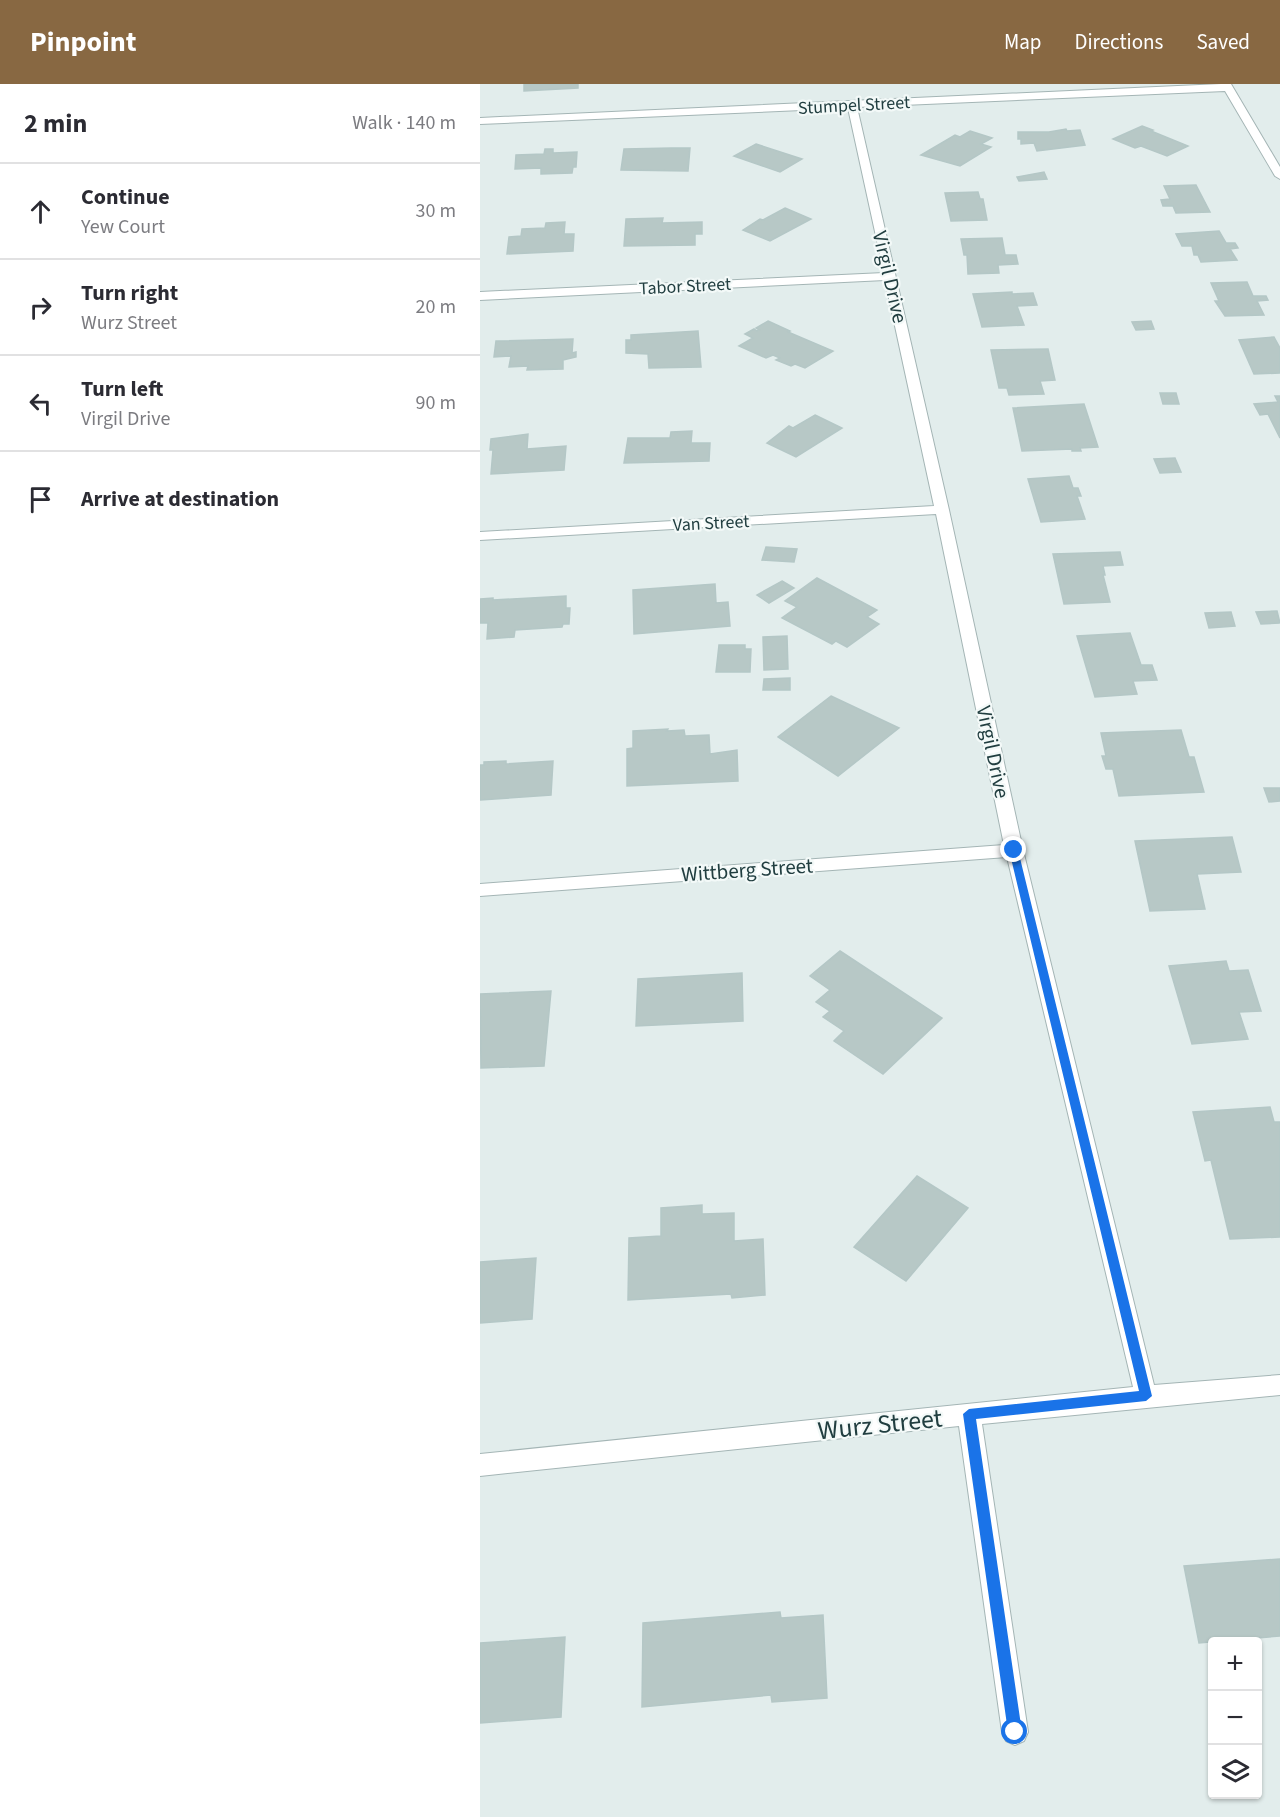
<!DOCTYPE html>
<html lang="en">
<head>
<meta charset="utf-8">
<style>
	:root { --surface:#fff; --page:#f7f7f7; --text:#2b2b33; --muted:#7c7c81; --line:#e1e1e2; --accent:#886842 }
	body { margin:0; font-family:"Source Sans 3",sans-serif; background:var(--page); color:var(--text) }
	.controls { position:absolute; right:18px; bottom:18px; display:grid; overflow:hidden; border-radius:6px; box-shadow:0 2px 4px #0004 }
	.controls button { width:54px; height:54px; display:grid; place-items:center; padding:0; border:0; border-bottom:2px solid var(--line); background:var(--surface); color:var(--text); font:30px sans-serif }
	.stop { position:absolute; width:18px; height:18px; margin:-14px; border:4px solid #1a73e8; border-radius:50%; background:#fff }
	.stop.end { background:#1a73e8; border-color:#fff; box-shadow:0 2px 6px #0008 }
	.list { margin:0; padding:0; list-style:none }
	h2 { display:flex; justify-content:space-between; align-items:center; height:78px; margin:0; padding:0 24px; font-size:26px }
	h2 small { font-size:20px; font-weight:400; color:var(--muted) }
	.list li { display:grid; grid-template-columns:39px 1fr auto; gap:18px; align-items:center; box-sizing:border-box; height:96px; padding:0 24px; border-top:2px solid var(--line) }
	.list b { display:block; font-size:22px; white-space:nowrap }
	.list p { margin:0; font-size:20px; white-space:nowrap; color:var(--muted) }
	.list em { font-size:20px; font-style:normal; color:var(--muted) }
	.icon { flex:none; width:33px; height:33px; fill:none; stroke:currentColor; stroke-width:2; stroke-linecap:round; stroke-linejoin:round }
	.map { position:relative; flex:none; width:800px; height:1733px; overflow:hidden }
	header { display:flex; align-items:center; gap:36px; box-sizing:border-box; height:84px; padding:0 30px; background:var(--accent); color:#fff }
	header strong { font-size:28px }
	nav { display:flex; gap:33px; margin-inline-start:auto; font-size:21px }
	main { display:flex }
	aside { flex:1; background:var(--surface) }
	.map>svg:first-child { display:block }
	.building { fill:#b7c8c6; stroke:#b4c7c6; stroke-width:1.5 }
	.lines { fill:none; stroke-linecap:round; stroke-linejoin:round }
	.minor-casing { stroke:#a4b5b5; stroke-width:2 }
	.minor { fill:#fff; fill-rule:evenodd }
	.route { fill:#1a73e8 }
	.labels { text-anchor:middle; stroke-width:4.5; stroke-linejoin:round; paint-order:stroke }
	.far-street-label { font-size:18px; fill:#213e40; stroke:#f3f9f8 }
	.street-label { font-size:21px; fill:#213e40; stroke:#f3f9f8 }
	.near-street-label { font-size:26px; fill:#213e40; stroke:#f3f9f8 }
</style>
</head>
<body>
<header>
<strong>Pinpoint</strong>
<nav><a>Map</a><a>Directions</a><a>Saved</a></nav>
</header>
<main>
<aside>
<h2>2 min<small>Walk · 140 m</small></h2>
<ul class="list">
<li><svg class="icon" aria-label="ahead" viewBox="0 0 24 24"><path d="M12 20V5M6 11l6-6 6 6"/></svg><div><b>Continue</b><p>Yew Court</p></div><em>30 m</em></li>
<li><svg class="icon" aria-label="right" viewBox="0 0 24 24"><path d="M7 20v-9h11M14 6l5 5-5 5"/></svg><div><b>Turn right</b><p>Wurz Street</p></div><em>20 m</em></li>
<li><svg class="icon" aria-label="left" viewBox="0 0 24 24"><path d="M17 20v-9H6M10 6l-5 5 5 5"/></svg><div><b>Turn left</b><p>Virgil Drive</p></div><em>90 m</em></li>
<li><svg class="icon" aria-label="arrive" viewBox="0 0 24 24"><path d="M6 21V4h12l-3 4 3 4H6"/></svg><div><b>Arrive at destination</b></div></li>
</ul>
</aside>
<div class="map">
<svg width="800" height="1733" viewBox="0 0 800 1733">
	<rect width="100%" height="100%" fill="#e2edec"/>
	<g class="building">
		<polygon points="44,0 98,0 98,4 44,7"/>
		<polygon points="662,42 673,46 671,47 708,62 687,72 661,62 655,64 633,55"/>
		<polygon points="586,45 587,47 600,46 605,61 557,67 554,59 541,60 541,55 538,55 538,48 569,48"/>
		<polygon points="490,47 512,54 501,60 511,63 480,82 441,71 475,51 480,53"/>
		<polygon points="276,60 322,75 300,88 254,72"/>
		<polygon points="192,64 210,64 208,87 141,86 144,65"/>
		<polygon points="65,65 73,65 73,69 97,68 96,83 93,83 92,89 61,90 61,84 35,85 36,71 64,70"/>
		<polygon points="564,88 567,95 539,97 537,93"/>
		<polygon points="716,101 730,128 696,129 693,122 683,122 681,116 690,115 684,102"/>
		<polygon points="498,108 500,115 503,115 507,136 471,137 465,109"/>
		<polygon points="305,124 331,135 290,157 263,146 280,135 283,136"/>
		<polygon points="183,134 182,139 222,138 222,150 215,150 215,161 144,162 146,135"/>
		<polygon points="85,138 84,150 94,150 93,167 27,170 29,153 41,152 42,145 65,144 66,139"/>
		<polygon points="739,147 746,159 755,159 758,164 750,165 757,176 721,178 718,171 714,171 712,162 702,162 696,150"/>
		<polygon points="522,154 525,171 536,171 538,180 518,181 519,189 488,190 487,171 484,171 481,155"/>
		<polygon points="767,198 773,212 786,212 788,216 777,217 784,231 745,232 735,217 739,217 731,199"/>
		<polygon points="532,208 532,210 553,209 557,221 537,222 544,241 502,243 493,210"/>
		<polygon points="288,237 310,247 308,248 353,267 325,284 315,280 311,282 296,276 300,274 293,271 286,274 259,262 273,254 265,250 274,245 277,247 279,246 276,244"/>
		<polygon points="671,237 674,245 656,246 652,238"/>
		<polygon points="218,247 221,283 169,284 168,270 146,269 146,256 151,256 151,251"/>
		<polygon points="794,253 800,264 800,289 774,290 759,256"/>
		<polygon points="93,255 92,269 96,268 96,273 83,276 83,285 47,286 48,282 29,283 31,272 14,273 16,257"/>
		<polygon points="568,265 575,296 560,297 564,310 529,311 527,304 519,304 511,266"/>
		<polygon points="680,309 696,309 699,320 683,320"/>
		<polygon points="795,312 800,312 800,354 788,330 780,331 774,320 798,318"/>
		<polygon points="604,320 618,363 600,364 601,367 592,367 592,365 542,367 533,324"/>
		<polygon points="335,331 362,344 316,373 287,359 309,342 313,344"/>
		<polygon points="212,347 211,359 230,359 229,377 144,379 148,354 190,354 191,348"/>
		<polygon points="48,350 47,365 86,362 84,386 11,390 13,366 10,366 11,355"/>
		<polygon points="695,374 701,388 680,389 674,375"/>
		<polygon points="589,392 593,404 598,404 601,412 597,412 605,435 561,438 548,395"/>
		<polygon points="286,463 317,465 314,478 282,476"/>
		<polygon points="640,468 643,481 623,482 625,491 623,491 630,518 584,520 573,470"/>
		<polygon points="337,494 397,526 387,533 399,540 367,563 356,557 352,560 302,534 317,523 305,517"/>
		<polygon points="302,497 314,504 289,519 277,511"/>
		<polygon points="235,500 236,519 248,518 250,542 154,550 153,506"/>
		<polygon points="86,512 86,524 90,524 89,540 83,540 82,543 35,546 34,553 7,555 8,539 0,539 0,515 13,514 13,516"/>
		<polygon points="797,527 800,539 781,540 776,528"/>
		<polygon points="751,528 755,542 729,544 725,529"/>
		<polygon points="650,549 661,581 672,581 677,596 653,597 657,610 615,613 597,552"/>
		<polygon points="307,552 308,585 284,586 283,553"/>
		<polygon points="239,561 265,561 265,565 271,565 270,588 236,588"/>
		<polygon points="310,594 310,606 283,606 284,595"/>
		<polygon points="351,612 419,644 358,692 298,653"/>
		<polygon points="188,645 187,647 204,646 205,652 229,651 230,670 257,666 258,697 147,702 147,665 153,664 153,647"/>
		<polygon points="701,646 709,673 714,673 724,708 639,712 633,685 626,685 622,672 626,672 621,649"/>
		<polygon points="26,677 26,680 73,677 71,711 0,716 0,681 4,681 4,678"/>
		<polygon points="784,704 800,704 800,717 789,718"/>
		<polygon points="752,753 761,788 717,790 725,825 670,827 655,757"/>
		<polygon points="360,867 462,934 403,990 354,957 364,947 343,933 350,927 336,918 350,906 330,892"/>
		<polygon points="746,877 749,887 768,886 781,927 759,928 768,955 712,960 689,882"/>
		<polygon points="262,889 263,937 156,942 158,895"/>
		<polygon points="71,907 64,982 1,984 0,910"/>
		<polygon points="790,1023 794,1038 800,1038 800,1153 750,1155 731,1076 725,1077 713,1028"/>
		<polygon points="437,1092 488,1124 426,1197 374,1163"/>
		<polygon points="222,1121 222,1130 254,1129 254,1157 283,1155 285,1211 252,1214 251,1210 148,1216 149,1154 181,1152 181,1124"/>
		<polygon points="56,1174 52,1235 0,1239 0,1178"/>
		<polygon points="800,1475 800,1552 719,1559 704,1482"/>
		<polygon points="300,1528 301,1534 343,1531 347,1614 292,1618 291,1611 162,1623 163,1539"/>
		<polygon points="85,1553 81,1633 0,1639 0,1559"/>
	</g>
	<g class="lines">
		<defs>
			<polygon id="minor" points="741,0 751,0 800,83 800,95 795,92 745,7 377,23 469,426 543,766 674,1301 800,1291 800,1311 502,1340 548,1648 544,1657 535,1661 526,1657 522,1648 479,1342 0,1392 0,1370 653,1303 527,773 0,812 0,800 524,761 456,430 0,456 0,448 454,422 405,196 0,216 0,208 404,189 368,24 0,40 0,34"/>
		</defs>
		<use href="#minor" class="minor-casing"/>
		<use href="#minor" class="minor"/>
	</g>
	<polygon class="route" points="534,763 538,766 672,1312 666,1317 496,1335 542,1648 540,1653 535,1655 530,1653 528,1648 483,1330 489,1325 659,1307 529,766"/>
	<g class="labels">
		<g class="far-street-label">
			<text transform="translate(374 21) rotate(-3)" y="6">Stumpel Street</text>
			<text transform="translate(205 202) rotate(-3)" y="6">Tabor Street</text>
			<text transform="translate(231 439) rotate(-3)" y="6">Van Street</text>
		</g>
		<g class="street-label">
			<text transform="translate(410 193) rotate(77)" y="7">Virgil Drive</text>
			<text transform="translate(513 668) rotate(78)" y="7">Virgil Drive</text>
			<text transform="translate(267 786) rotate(-4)" y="7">Wittberg Street</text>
		</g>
		<g class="near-street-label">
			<text transform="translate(400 1340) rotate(-6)" y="9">Wurz Street</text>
		</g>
	</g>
</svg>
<div class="controls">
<button>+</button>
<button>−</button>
<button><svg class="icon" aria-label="layers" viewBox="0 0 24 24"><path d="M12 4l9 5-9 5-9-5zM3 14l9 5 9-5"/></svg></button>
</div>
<div class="stop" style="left:535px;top:1648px"></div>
<div class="stop end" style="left:534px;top:766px"></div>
</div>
</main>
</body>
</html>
